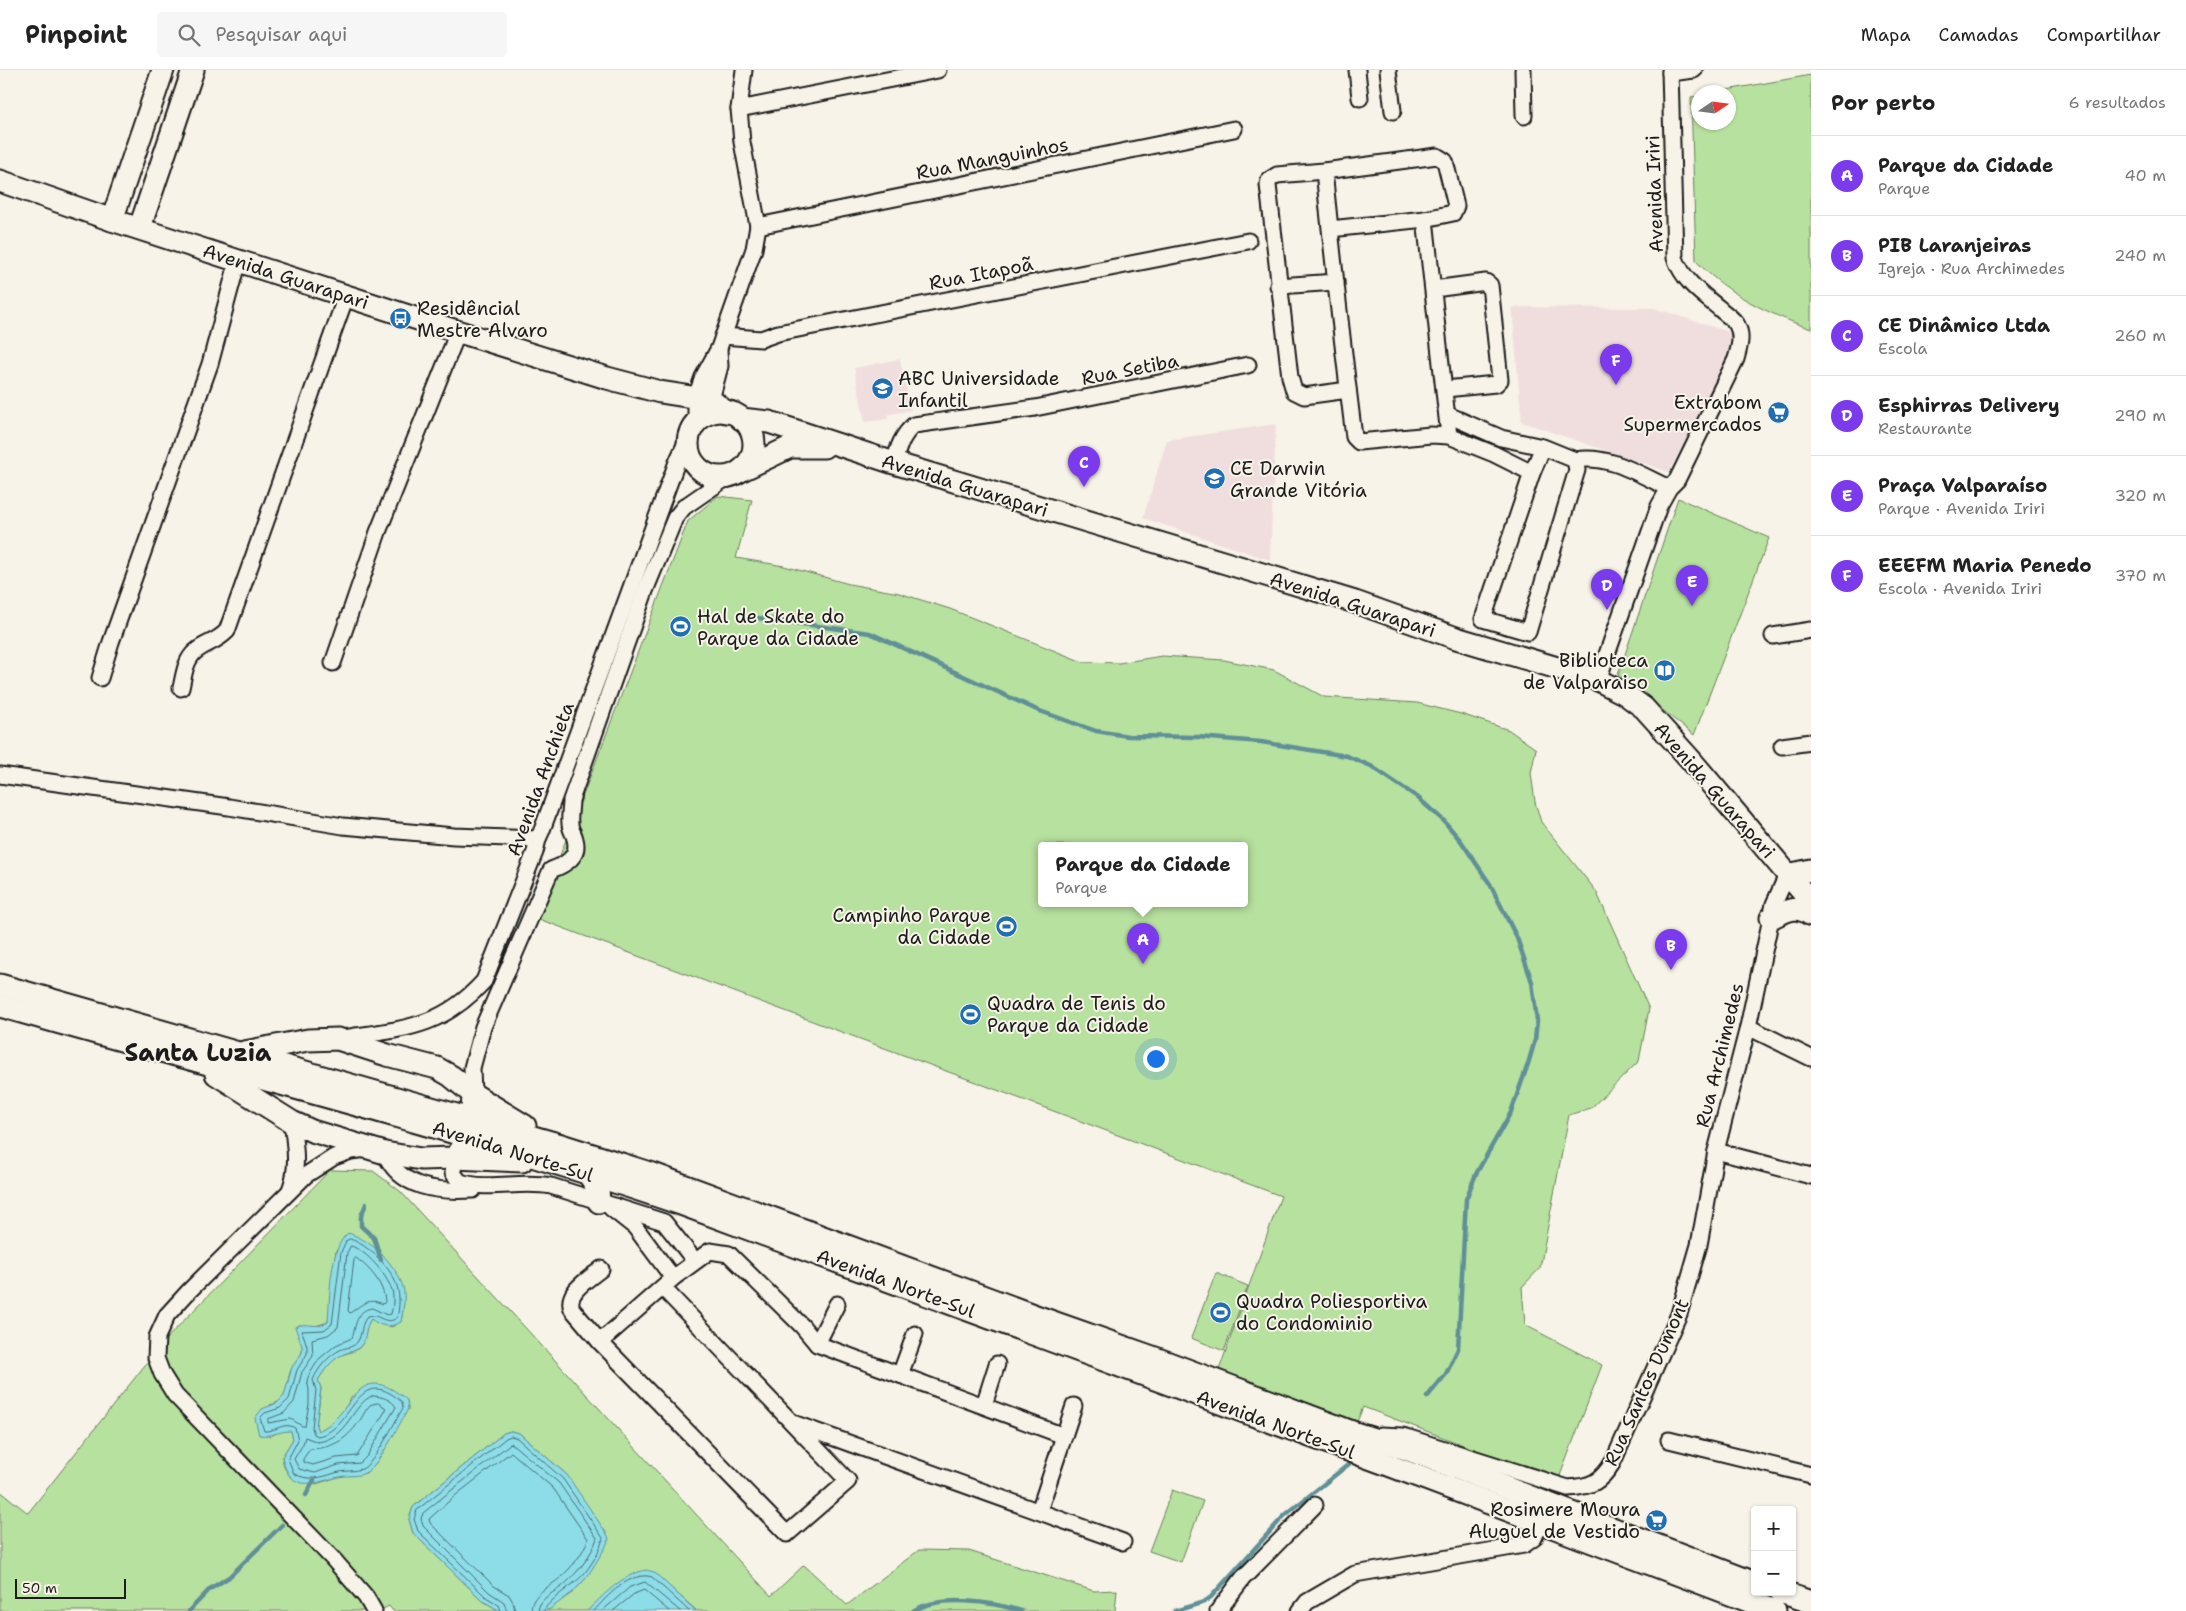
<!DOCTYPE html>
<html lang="pt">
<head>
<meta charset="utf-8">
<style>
	:root { --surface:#fff; --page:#f6f6f6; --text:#222; --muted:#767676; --line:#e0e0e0; --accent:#7c3aed }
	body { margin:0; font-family:"Shantell Sans",sans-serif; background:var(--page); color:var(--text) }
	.controls { position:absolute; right:15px; bottom:15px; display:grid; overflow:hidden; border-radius:5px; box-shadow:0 1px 4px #0004 }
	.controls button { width:45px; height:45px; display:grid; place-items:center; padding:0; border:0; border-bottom:1px solid var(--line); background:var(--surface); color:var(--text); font:25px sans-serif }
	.compass { position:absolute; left:1691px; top:15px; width:45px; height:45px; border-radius:50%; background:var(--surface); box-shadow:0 1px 4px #0004; rotate:77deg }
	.scale { position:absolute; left:15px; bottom:12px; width:111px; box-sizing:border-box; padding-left:5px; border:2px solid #1c1c1c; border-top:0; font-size:14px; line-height:18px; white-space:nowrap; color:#1c1c1c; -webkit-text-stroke:4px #f7f3e8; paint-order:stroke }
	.you { position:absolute; left:1155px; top:988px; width:18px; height:18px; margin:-12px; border:4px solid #fff; border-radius:50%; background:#1a73e8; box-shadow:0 0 0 8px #1a73e833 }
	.badge { display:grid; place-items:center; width:32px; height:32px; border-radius:50%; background:var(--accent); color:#fff; font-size:16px; font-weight:700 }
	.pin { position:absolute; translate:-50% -41px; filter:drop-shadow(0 1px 2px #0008) }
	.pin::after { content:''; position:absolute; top:26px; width:18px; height:15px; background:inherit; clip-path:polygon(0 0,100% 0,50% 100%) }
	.popup { position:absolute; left:1038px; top:772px; width:210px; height:65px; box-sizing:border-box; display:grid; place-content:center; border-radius:5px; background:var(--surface); filter:drop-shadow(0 1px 4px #0005); font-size:16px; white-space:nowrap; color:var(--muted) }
	.popup b { font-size:19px; color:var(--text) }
	.popup::after { content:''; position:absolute; left:50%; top:100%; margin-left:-10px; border:10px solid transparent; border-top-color:var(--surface) }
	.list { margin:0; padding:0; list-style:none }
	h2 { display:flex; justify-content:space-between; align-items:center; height:65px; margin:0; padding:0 20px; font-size:21px }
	h2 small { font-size:16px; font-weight:400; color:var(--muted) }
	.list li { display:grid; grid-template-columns:32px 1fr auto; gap:15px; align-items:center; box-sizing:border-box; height:80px; padding:0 20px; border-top:1px solid var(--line) }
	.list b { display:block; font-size:19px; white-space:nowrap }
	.list p { margin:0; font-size:16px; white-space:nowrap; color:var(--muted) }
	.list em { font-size:16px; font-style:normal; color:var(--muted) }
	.icon { flex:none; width:28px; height:28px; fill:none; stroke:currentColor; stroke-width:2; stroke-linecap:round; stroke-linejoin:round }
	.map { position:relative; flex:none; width:1811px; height:1541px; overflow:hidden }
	header { display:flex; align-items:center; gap:30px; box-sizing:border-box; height:70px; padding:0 25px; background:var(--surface); border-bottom:1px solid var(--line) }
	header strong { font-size:24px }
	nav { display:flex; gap:28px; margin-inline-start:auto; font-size:18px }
	.search { width:350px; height:45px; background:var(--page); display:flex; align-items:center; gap:12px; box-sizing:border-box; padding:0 18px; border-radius:5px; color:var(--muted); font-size:19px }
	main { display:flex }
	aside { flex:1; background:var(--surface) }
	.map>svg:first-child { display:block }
	.built { fill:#f0dede }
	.green { fill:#b7e19e; stroke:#6a7e5d; fill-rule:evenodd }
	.water { fill:#8ddde9; stroke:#609097 }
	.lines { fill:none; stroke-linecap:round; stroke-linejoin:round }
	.shore { stroke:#49696e; stroke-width:1 }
	.stream { stroke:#609097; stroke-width:4.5 }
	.street-casing { stroke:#1c1c1c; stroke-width:19 }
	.secondary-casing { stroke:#1c1c1c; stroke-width:25 }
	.street { stroke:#f7f3e8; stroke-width:15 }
	.secondary { stroke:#f7f3e8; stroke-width:21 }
	.labels { text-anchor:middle; stroke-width:4; stroke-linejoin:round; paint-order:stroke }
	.street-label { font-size:19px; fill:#1c1c1c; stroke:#f7f3e8 }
	.poi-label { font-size:19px; fill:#1c1c1c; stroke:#f7f3e8; text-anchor:start }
	.district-label { font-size:24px; font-weight:bold; fill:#1c1c1c; stroke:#f7f3e8 }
</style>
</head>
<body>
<header>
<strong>Pinpoint</strong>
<div class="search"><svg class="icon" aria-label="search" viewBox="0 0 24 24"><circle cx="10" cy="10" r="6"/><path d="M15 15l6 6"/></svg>Pesquisar aqui</div>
<nav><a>Mapa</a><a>Camadas</a><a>Compartilhar</a></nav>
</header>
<main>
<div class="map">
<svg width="1811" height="1541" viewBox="0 0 1811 1541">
	<rect width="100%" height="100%" fill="#f7f3e8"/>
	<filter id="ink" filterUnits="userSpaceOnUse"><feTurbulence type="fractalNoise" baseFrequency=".02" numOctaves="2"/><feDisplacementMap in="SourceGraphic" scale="10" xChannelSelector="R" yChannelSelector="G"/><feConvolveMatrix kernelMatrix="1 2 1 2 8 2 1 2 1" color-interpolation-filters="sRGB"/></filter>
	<g filter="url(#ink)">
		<g class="built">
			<polygon points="1512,237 1654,238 1732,263 1733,278 1669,402 1522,352"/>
			<polygon points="900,289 911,340 887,345 888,349 865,352 854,298"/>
			<polygon points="1276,354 1270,490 1143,448 1167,370"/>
		</g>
		<g class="green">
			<path d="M1811 5V259C1767 243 1729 225 1696 191L1691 27 1698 26V52H1728V22H1715Z"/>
			<path d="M718 426 752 430 736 488 784 496 849 514 899 523 950 539 1083 592 1119 593 1162 586 1224 590 1274 600 1324 627 1417 633 1461 644 1509 660 1536 679 1531 703 1535 732 1541 752 1596 821 1649 939 1639 991 1591 1038 1569 1045 1540 1198 1522 1217 1525 1255 1602 1295 1558 1411 1363 1337 1357 1352 1219 1300 1281 1126 536 848 688 451ZM1042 775H1244V833H1042Z"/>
			<polygon points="1678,428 1769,468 1694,665 1618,605"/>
			<path d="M330 1100 373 1101 400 1121 771 1526 804 1495 847 1535 919 1480 969 1481 1094 1521 1117 1520 1115 1541H697L654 1503 592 1536 587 1541H544L573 1522 587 1507 567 1405 519 1363 511 1361 504 1363 413 1437 409 1449 413 1463 483 1531 500 1541H393L389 1536 379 1541H0V1421L28 1443 164 1271ZM336 1180 396 1203C404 1220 405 1233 401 1251L392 1257 371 1249C365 1257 367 1266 362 1274 358 1282 349 1282 342 1285 331 1290 324 1301 318 1310L321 1319 316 1356 318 1361C334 1354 344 1341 352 1326L407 1330 408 1339 376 1393 366 1403 341 1406 316 1414 291 1408 284 1397 282 1387 293 1369 291 1360 280 1361 269 1367 270 1335C291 1330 284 1314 292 1298 295 1292 301 1287 302 1281 304 1271 295 1267 299 1255L316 1256 328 1252Z"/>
			<polygon points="1216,1203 1248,1216 1224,1281 1191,1268"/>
			<polygon points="1172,1420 1203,1431 1181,1492 1149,1481"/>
		</g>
		<g class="water">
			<path d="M348 1163C371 1170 395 1193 403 1217 406 1228 403 1240 401 1252 390 1258 381 1257 371 1249 365 1257 367 1267 362 1274 357 1282 349 1281 342 1285 331 1290 324 1301 318 1310L321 1318 316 1356 318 1361C356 1345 354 1286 407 1330L408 1339C400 1353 378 1397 365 1403 357 1407 347 1405 339 1407 311 1414 290 1423 282 1387L293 1369 291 1361C278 1361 272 1367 259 1365L255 1348 262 1339 277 1333 284 1326 292 1297 302 1283V1276L295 1257C306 1251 317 1260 328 1252 330 1228 329 1178 348 1163Z"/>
			<polygon points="511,1361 519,1363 567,1405 607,1464 609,1469 605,1478 587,1507 573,1522 550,1539 544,1541 500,1541 483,1531 413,1463 409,1449 413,1437 504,1363"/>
			<path d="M646 1500 654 1502 696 1541H587C604 1525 621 1505 646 1500Z"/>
		</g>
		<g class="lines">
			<g class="shore">
				<path d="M350 1169C369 1175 394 1200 398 1220 400 1230 399 1239 397 1248 385 1256 379 1243 368 1246 360 1254 363 1263 358 1271 354 1278 346 1277 340 1280 328 1286 318 1298 313 1310L316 1320 312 1358 314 1364 318 1366C355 1359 355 1291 402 1332L403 1338C395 1351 375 1393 362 1399 353 1402 344 1400 335 1403 320 1408 310 1411 294 1404L288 1389 298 1370 295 1358C284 1351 275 1362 264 1361L260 1348 265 1343 280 1338 289 1329 297 1300 307 1284V1276L302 1261 324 1260 332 1254 341 1182 346 1171Z"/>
				<path d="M351 1176C367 1181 386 1204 392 1220 394 1228 393 1236 391 1244L387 1245 372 1238C356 1240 356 1256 352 1268L336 1275 319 1289 309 1305 307 1310 309 1320V1334L305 1356H302L291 1349 268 1353V1349L284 1343 294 1332 302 1302 313 1286 312 1269 328 1265 338 1257 347 1183Z"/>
				<path d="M356 1188C370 1198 384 1214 385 1232L383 1234C367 1227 362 1235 350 1243L348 1241 354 1190Z"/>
				<path d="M372 1326C381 1326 391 1329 396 1337L367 1386 360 1393 338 1395 315 1403 299 1399 294 1389 303 1374 305 1367 318 1372C348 1368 352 1334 372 1326Z"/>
				<path d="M378 1333 385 1337 386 1340 357 1386 336 1388 313 1395 303 1392V1389L310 1379C332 1378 345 1371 359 1352 363 1346 365 1340 370 1335Z"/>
				<path d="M501 1541 499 1535 486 1527 418 1461 414 1449 417 1440 506 1368 511 1366 517 1368 563 1409 603 1468C600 1481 591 1496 582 1506 574 1514 545 1533 544 1541"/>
				<path d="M507 1541 504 1532 489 1522 424 1457 421 1449 423 1443 511 1373 559 1413 597 1468C592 1485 578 1502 565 1514 556 1522 539 1527 538 1541"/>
				<path d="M515 1541 513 1532 509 1525 494 1516 430 1453 429 1449 456 1425 511 1382 553 1418 588 1469C583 1484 572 1497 561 1507 549 1518 531 1523 531 1541"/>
				<path d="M594 1541C606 1527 631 1500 652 1507L689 1541"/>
				<polyline points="602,1541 630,1517 645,1512 680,1541"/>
				<polyline points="613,1541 634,1524 644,1520 669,1541"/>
			</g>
			<g class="stream">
				<polyline points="758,548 870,563 1037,640 1096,661 1128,666 1198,667 1261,672 1347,686 1371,696 1417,727 1444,751 1461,771 1490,814 1517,868 1532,912 1537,951 1535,970 1528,994 1511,1042 1476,1104 1466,1129 1458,1279 1446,1304 1427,1327"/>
				<polyline points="366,1134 361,1146 361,1156 374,1168 381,1190"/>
				<polyline points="306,1425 314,1410"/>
				<polyline points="189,1541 210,1519 229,1507 282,1455"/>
				<path d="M913 1541C941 1524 992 1532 1021 1541"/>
				<polyline points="1175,1541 1204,1532 1211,1527 1284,1446 1354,1390"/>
			</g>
			<defs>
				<g id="street">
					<polyline points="1357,0 1360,28"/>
					<polyline points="1388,0 1393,41"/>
					<polyline points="1523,0 1524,46"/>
					<polyline points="1670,3 1694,0"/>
					<polyline points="739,39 938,0"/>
					<polyline points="1324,101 1277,105 1269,110 1268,115 1290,307 1294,321 1304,326 1348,320"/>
					<polyline points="1425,149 1449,366 1494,384 1532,403"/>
					<polyline points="758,156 1234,59"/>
					<path d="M1330 159 1425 149 1453 143 1456 136 1445 91 1437 86 1324 101C1333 190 1343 278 1354 367L1359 372 1431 365 1449 366"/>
					<polyline points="1278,216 1336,212"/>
					<polyline points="1434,219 1486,212 1490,215 1500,310 1496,314 1445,319"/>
					<polyline points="723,266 761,269 778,263 1248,171"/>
					<polyline points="711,330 720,296 719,280"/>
					<polyline points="1448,345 1501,368 1543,377 1575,390 1577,400 1528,562 1483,549 1532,403 1543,377"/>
					<polyline points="696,353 696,327 703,307 719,278 754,179 758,156 742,72 739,39 744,0"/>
					<path d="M1575 390C1609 384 1638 404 1669 418"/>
					<path d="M894 393C898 378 902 365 914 355L1035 338 1248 295"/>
					<polyline points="1773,566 1811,560"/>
					<polyline points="333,593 378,462 458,262"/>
					<polyline points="100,608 111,572 210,294 238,190"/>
					<path d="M1598 610 1659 436 1669 418 1677 410 1736 289C1739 278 1743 266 1737 255 1734 249 1725 244 1720 239 1701 223 1684 212 1675 188L1670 0"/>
					<path d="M181 618C184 605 185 590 196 581 207 572 215 573 227 561L346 226"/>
					<polyline points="1782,676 1811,672"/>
					<polyline points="0,705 229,737 343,756 454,766 538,769"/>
					<polyline points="1748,957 1811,988"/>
					<path d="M342 968C401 959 441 959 484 911L535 782 538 769 542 760 677 392 688 368"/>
					<path d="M473 1024 472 998 483 957 551 800C565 795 580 787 575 769 574 764 570 759 570 754 569 746 571 738 571 730L645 521 675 448 684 437 729 406"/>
					<polyline points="367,1079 351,1081 334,1087 306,1105 189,1221 167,1245 157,1267 156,1288 162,1304 175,1325 333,1489 366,1527 374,1541"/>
					<polyline points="1716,1081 1811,1106"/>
					<path d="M385 1083C400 1119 438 1122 473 1120"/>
					<path d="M454 1088 453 1103 460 1112C489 1121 521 1110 551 1116L664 1152 695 1191"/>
					<path d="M290 1120C299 1098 295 1075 292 1052"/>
					<polyline points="611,1138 635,1157 673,1208"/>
					<path d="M601 1199C589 1209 565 1222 572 1239L600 1272 787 1464 848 1411 663 1218"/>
					<polyline points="600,1272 673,1208 707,1183 710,1181 729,1184 802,1256 817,1274 1064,1366"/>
					<polyline points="817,1274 837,1234"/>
					<polyline points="900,1305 915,1264"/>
					<polyline points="984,1335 997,1294"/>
					<polyline points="793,1353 1123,1472"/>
					<path d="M1381 1365 1403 1366 1568 1418C1591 1417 1601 1412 1613 1392L1679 1244 1699 1175 1716 1081 1748 957 1774 834 1787 805"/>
					<polyline points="1669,1370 1811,1405"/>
					<polyline points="1039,1441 1074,1336"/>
					<polyline points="1218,1541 1243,1508 1315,1435"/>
					<polyline points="1300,1541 1307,1532 1355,1504 1524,1475 1534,1468 1540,1454"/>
				</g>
				<g id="secondary">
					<polyline points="0,111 112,150 405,245 607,308 660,322 711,330 726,342"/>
					<polyline points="112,150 163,0"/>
					<polyline points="140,157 193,0"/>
					<circle cx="721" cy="374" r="33"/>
					<polyline points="741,349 769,352 894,393 1355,532 1456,568 1598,610 1625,624 1644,638 1690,689 1811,832"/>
					<polyline points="740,401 790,377 824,377"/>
					<polyline points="1787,805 1811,800"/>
					<path d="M1771 848C1786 841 1796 834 1811 845"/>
					<polyline points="0,915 558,1074 656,1105 1036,1246 1158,1289 1355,1363 1406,1379 1755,1513"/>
					<path d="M0 936C226 1001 455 1057 678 1133L1391 1396 1775 1541"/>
					<polyline points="244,982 308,970 338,969 387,985 437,998 451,1006 473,1024 525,1056"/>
					<path d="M216 1004 292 1052 312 1061 385 1083 421 1089 454 1088C472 1071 472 1047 473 1024"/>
					<polyline points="454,1088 522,1091"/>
					<polyline points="587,1102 598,1119 599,1132"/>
					<polyline points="1780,1522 1811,1532"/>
				</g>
			</defs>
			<use href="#street" class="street-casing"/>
			<use href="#secondary" class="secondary-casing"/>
			<use href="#street" class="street"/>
			<use href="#secondary" class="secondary"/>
		</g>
	</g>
	<defs>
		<symbol id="bus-disc" viewBox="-11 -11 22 22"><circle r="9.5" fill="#1f6fb2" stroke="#f7f3e8"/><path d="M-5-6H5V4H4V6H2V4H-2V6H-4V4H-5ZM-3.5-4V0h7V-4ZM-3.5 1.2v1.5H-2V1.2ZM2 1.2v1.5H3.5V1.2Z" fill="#fff"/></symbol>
		<symbol id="school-disc" viewBox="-11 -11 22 22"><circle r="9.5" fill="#1f6fb2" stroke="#f7f3e8"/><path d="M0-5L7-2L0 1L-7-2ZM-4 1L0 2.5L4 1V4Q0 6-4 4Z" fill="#fff"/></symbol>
		<symbol id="supermarket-disc" viewBox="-11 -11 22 22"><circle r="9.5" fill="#1f6fb2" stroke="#f7f3e8"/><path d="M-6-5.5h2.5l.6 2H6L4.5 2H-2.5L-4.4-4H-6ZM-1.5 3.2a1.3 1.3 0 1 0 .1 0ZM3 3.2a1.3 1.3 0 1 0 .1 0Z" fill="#fff"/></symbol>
		<symbol id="stadium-disc" viewBox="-11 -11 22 22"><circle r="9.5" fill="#1f6fb2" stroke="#f7f3e8"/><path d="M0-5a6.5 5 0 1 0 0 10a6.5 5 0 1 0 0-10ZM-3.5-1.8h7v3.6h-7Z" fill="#fff"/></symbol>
		<symbol id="library-disc" viewBox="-11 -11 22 22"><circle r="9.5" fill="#1f6fb2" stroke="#f7f3e8"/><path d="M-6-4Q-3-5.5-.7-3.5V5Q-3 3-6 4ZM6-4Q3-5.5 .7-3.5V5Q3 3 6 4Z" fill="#fff"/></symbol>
	</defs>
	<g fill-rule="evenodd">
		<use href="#bus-disc" x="388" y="236" width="25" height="25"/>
		<use href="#school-disc" x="870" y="306" width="25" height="25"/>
		<use href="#supermarket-disc" x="1766" y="330" width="25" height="25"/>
		<use href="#school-disc" x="1202" y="396" width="25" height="25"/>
		<use href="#stadium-disc" x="668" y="544" width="25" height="25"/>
		<use href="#library-disc" x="1652" y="588" width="25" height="25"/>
		<use href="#stadium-disc" x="994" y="844" width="25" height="25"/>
		<use href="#stadium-disc" x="958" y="932" width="25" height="25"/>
		<use href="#stadium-disc" x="1208" y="1230" width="25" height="25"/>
		<use href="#supermarket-disc" x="1644" y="1438" width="25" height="25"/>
	</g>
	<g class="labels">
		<g class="street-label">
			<text transform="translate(992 88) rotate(-11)" y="7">Rua Manguinhos</text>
			<text transform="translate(1654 124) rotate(-92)" y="7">Avenida Iriri</text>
			<text transform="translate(981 203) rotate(-11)" y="7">Rua Itapoã</text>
			<text transform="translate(286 206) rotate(18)" y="7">Avenida Guarapari</text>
			<text transform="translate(1130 299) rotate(-11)" y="7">Rua Setiba</text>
			<text transform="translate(965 415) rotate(17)" y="7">Avenida Guarapari</text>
			<text transform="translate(1353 534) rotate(18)" y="7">Avenida Guarapari</text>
			<text transform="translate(540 709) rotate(-70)" y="7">Avenida Anchieta</text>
			<text transform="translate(1715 720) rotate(49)" y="7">Avenida Guarapari</text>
			<text transform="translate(1719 985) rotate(-76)" y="7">Rua Archimedes</text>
			<text transform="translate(513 1081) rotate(17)" y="7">Avenida Norte-Sul</text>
			<text transform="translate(896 1213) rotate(20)" y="7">Avenida Norte-Sul</text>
			<text transform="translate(1646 1312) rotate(-66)" y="7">Rua Santos Dumont</text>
			<text transform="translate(1276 1354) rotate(20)" y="7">Avenida Norte-Sul</text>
		</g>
		<g class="poi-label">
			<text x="417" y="245">Residêncial<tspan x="417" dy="22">Mestre Alvaro</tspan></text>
			<text x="898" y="315">ABC Universidade<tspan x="898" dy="22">Infantil</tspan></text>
			<text x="1762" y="339" text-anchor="end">Extrabom<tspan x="1762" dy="22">Supermercados</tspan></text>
			<text x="1230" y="405">CE Darwin<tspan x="1230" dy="22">Grande Vitória</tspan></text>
			<text x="697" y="553">Hal de Skate do<tspan x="697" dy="22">Parque da Cidade</tspan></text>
			<text x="1648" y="597" text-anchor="end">Biblioteca<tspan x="1648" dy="22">de Valparaiso</tspan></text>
			<text x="991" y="852" text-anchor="end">Campinho Parque<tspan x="991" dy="22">da Cidade</tspan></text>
			<text x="987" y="940">Quadra de Tenis do<tspan x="987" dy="22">Parque da Cidade</tspan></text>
			<text x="1236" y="1238">Quadra Poliesportiva<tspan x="1236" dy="22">do Condominio</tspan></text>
			<text x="1640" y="1446" text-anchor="end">Rosimere Moura<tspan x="1640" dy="22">Aluguel de Vestido</tspan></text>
		</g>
		<g class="district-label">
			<text x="198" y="991">Santa Luzia</text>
		</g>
	</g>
</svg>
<div class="controls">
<button>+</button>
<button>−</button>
</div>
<svg class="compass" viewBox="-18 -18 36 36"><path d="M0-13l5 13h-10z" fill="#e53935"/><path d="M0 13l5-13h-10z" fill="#767676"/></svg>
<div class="scale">50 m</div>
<div class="you"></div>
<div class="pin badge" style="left:1143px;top:894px">A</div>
<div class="popup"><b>Parque da Cidade</b>Parque</div>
<div class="pin badge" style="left:1671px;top:900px">B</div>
<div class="pin badge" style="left:1084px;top:417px">C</div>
<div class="pin badge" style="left:1607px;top:540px">D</div>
<div class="pin badge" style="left:1692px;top:536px">E</div>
<div class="pin badge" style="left:1616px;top:315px">F</div>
</div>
<aside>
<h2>Por perto<small>6 resultados</small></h2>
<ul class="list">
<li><span class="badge">A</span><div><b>Parque da Cidade</b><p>Parque</p></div><em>40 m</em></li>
<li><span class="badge">B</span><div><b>PIB Laranjeiras</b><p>Igreja · Rua Archimedes</p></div><em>240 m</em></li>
<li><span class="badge">C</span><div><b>CE Dinâmico Ltda</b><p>Escola</p></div><em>260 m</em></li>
<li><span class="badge">D</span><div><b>Esphirras Delivery</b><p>Restaurante</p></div><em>290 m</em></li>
<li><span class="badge">E</span><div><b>Praça Valparaíso</b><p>Parque · Avenida Iriri</p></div><em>320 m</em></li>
<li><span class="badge">F</span><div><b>EEEFM Maria Penedo</b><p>Escola · Avenida Iriri</p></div><em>370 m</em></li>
</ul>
</aside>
</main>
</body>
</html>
